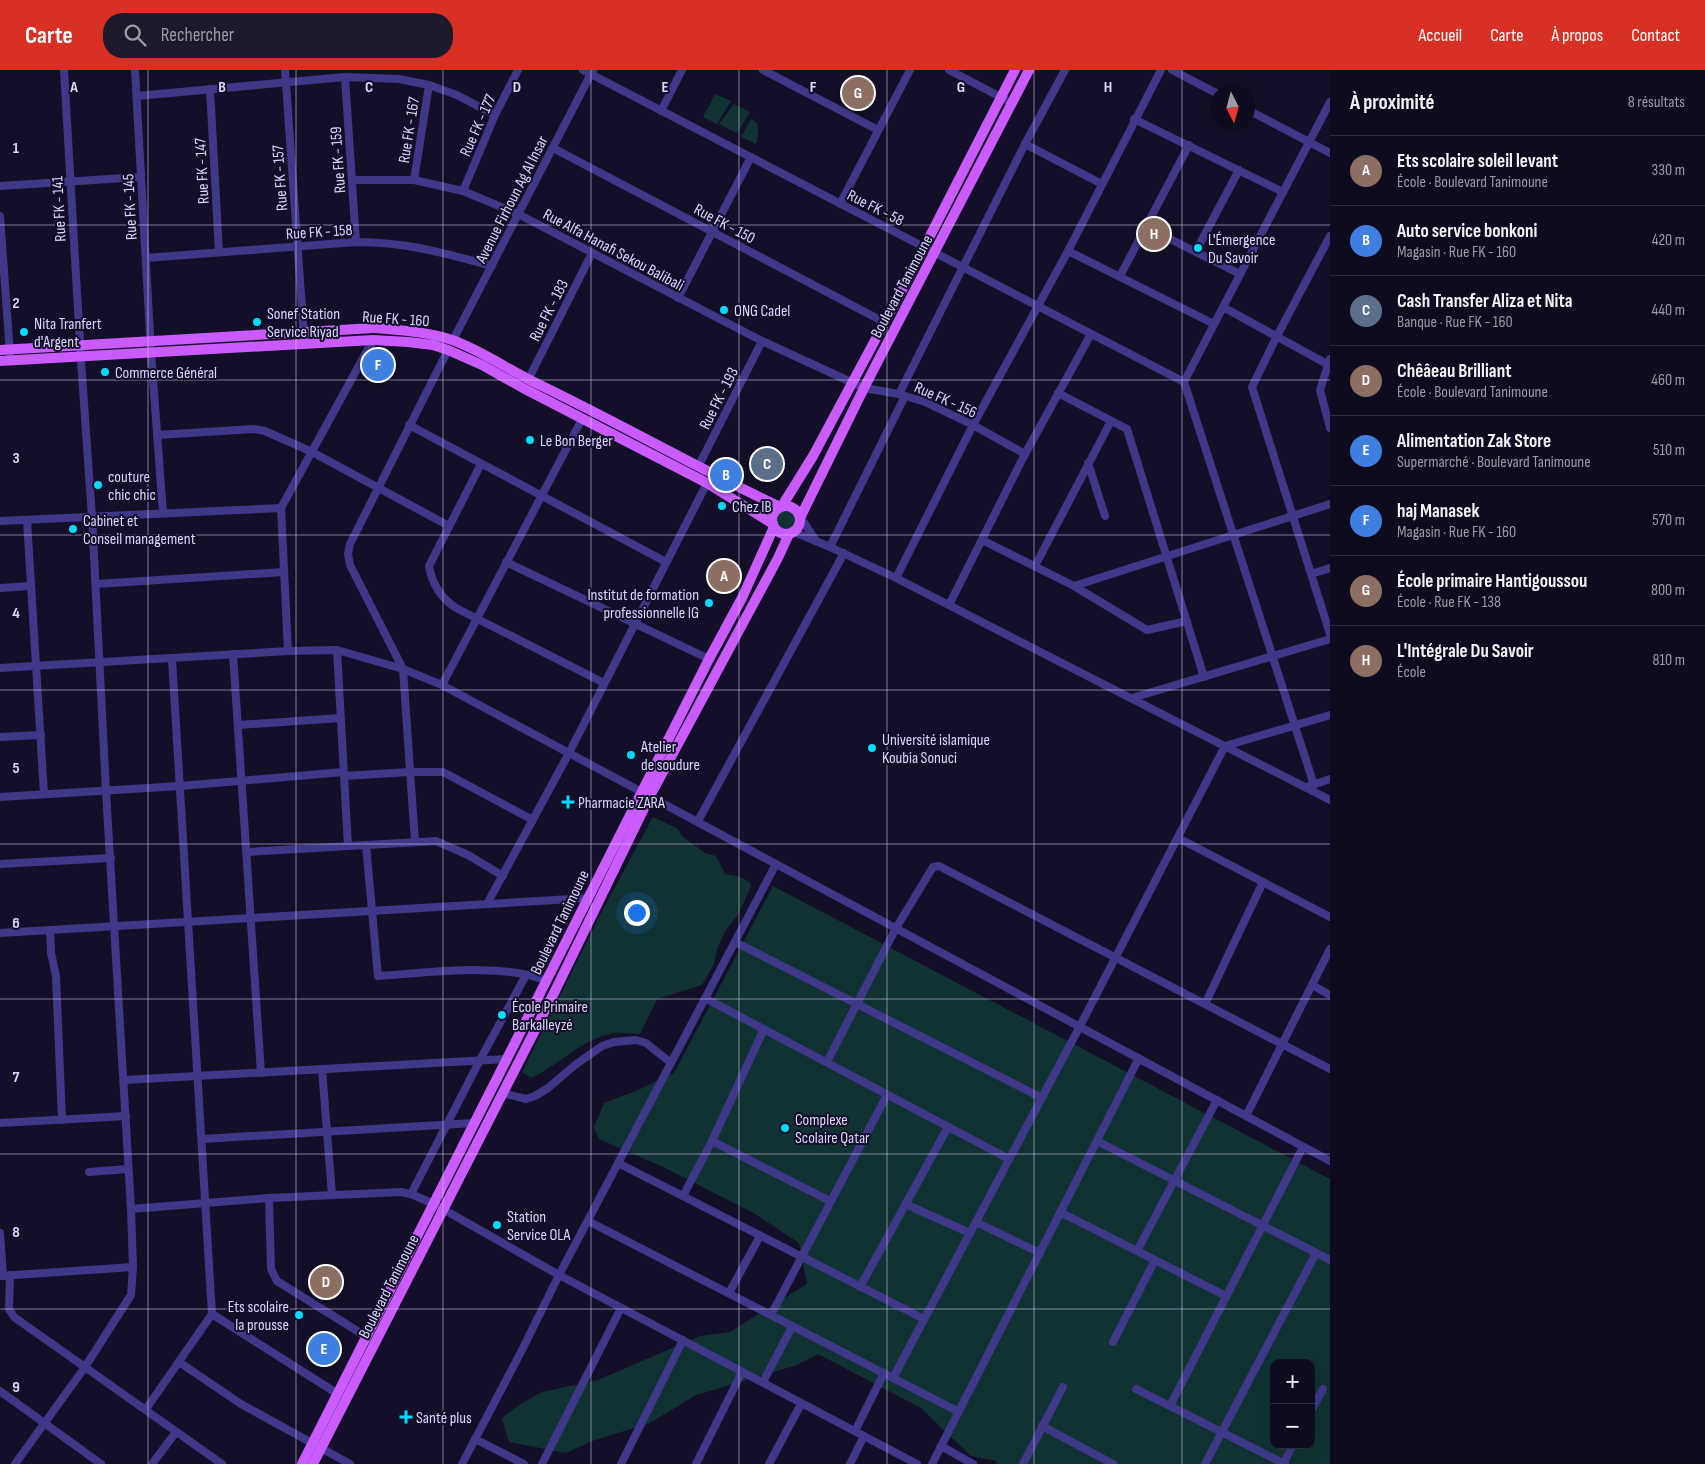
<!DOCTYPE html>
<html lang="fr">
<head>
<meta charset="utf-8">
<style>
	:root { --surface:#0f0b1e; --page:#1d192b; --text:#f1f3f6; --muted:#9b9ba4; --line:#2f2b3c; --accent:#d93025 }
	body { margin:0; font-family:"Sofia Sans Condensed",sans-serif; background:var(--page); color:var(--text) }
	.controls { position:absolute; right:15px; bottom:15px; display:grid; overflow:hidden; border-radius:10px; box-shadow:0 5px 20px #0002 }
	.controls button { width:45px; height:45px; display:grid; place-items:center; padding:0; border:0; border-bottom:1px solid var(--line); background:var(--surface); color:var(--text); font:25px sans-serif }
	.compass { position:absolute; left:1210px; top:15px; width:45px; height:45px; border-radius:50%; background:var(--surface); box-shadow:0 5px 20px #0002; rotate:174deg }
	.you { position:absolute; left:636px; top:842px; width:18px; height:18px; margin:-12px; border:4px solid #fff; border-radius:50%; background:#1a73e8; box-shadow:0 0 0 8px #1a73e833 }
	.badge { display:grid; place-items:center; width:32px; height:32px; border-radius:50%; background:var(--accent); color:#fff; font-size:16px; font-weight:700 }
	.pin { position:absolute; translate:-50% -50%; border:2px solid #fff; box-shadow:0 1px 5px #0006 }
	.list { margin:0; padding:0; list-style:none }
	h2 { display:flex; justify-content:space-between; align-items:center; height:65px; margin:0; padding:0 20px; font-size:21px }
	h2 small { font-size:16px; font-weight:400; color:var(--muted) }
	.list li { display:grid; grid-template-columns:32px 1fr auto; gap:15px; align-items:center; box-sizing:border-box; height:70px; padding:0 20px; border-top:1px solid var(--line) }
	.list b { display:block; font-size:19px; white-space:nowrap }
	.list p { margin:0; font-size:16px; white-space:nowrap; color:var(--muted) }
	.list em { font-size:16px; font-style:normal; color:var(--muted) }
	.icon { flex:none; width:28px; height:28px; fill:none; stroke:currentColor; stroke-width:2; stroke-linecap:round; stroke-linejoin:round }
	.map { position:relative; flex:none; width:1330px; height:1394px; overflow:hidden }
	header { display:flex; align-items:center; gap:30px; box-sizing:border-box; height:70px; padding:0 25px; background:var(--accent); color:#fff }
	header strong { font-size:24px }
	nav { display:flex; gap:28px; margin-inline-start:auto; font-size:18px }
	.search { width:350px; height:45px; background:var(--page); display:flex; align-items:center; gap:12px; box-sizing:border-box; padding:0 18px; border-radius:20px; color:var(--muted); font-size:19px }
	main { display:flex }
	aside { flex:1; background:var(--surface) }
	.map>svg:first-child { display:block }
	.green { fill:#113232; fill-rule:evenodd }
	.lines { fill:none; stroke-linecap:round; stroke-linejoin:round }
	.minor { stroke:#3f3889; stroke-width:8 }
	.major { stroke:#ca5cff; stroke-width:10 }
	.grid { fill:none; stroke:#dcd5ff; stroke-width:1; stroke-opacity:0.55 }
	.poi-dot { fill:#01daff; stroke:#140f28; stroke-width:2 }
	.labels { text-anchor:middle; stroke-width:4; stroke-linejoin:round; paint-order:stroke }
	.street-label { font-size:16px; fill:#dcd5ff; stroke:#140f28 }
	.poi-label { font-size:16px; fill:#dcd5ff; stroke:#140f28; text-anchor:start }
	.grid-label { font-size:16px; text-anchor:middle; font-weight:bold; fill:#dcd5ff; stroke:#140f28; stroke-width:4; stroke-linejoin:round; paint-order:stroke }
</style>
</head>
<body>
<header>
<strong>Carte</strong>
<div class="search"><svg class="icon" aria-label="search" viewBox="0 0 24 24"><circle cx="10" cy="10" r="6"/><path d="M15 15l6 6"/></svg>Rechercher</div>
<nav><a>Accueil</a><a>Carte</a><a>À propos</a><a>Contact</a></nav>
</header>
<main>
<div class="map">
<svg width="1330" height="1394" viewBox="0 0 1330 1394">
	<rect width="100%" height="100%" fill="#140f28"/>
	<g class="green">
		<polygon points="715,24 731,31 717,54 703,47"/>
		<polygon points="734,34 750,42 737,63 719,54"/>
		<polygon points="751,49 757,53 758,64 756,74 741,67"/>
		<circle cx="787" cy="450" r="11"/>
		<path d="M653 747 678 759 682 766 705 783 716 786 725 804 737 806 750 812 751 816 739 843 725 861 717 880 714 894 702 915 657 929 640 964C632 964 624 962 616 963 583 967 560 995 531 1008L522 1002 601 843Z"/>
		<path d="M773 816 1330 1109V1394H997L996 1391 971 1386 921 1338 818 1284 797 1295 696 1325 650 1353 592 1371 566 1383 509 1372 502 1348 519 1335 542 1322 598 1310 700 1266 730 1262 807 1214 799 1173 752 1142 663 1097 599 1069 594 1057 604 1033 636 1021 674 1003ZM1274 1293H1311V1375H1274Z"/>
	</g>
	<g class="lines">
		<g class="minor">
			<polyline points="135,0 151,282 163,443"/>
			<polyline points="285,0 304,267"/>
			<polyline points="583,0 1184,312"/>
			<polyline points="763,0 878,60"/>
			<polyline points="949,0 1012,33"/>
			<polyline points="1172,0 1218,24"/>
			<polyline points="345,7 356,172"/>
			<polyline points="210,19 219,182"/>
			<polyline points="137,26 345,7 399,9 429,15 457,25 495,45"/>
			<polyline points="1248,40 1330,83"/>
			<polyline points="661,41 682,0"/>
			<polyline points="1134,49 1283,122"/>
			<polyline points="1025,74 1102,114"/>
			<polyline points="553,78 884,252"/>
			<polyline points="352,110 414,110 463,121 518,144 762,271 864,318 899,324 925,332 973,355 1025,384"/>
			<polyline points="414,110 429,15"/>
			<polyline points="0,116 141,107"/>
			<polyline points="463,121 495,45 518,0"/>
			<polyline points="840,134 910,0"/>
			<polyline points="0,146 10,284"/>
			<polyline points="1146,157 1240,204"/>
			<polyline points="1330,166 1277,266 1252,317 1330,564"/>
			<polyline points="1068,181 1214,254"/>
			<polyline points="1196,181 1239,100"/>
			<path d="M146 188 356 172C406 172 444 183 492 196"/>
			<polyline points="1120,206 1189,75"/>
			<polyline points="678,228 751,87"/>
			<polyline points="1223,237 1327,294"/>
			<polyline points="453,270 593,0"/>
			<polyline points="1330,289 1320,320 1330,358"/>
			<polyline points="528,310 592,183"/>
			<polyline points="1058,323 1127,359 1204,607"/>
			<polyline points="899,324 1025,74 1065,0"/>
			<polyline points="409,355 666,492"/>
			<polyline points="157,365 254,359 265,361 312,382 449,456"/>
			<polyline points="1088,393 1105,446"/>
			<path d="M481 394 429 496C432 514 441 528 456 538L604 613"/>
			<polyline points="698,397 762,271"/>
			<polyline points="801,448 816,471"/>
			<polyline points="27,450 44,724"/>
			<polyline points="0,451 281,438"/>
			<polyline points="794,462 830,477 896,508 1330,730"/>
			<polyline points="982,470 1074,516 1147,560 1187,551"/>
			<polyline points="830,477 905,326"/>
			<polyline points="506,492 709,589"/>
			<polyline points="1035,496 1111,351"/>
			<polyline points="1311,504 1330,498"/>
			<polyline points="896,508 973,355 1068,181 1161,0"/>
			<polyline points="96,514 284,502"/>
			<polyline points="1074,516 1330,434"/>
			<polyline points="0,518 31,516"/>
			<polyline points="949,535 1025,384 1091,264"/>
			<polyline points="337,580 348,776"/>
			<polyline points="288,581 281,438 373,270"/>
			<polyline points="233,584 261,1003"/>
			<polyline points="172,589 212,1244 338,1324"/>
			<polyline points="0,598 288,581 337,580 403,599 442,615 1330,1091"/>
			<polyline points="442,615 582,349"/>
			<polyline points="1132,628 1330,569"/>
			<polyline points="238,655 340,648"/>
			<polyline points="0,667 41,665"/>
			<polyline points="344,706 409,702 443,702 533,750"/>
			<polyline points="1314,715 1184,312 1330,32"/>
			<polyline points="1309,716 1330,709"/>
			<polyline points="0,727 180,716 343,702"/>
			<polyline points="698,751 844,483"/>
			<polyline points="1178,768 1330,847"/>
			<polyline points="415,772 403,599 350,495 348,484 350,474 448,280"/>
			<path d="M366 775 378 906C427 903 502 892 547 911"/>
			<polyline points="247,782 436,771 468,785 503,806"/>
			<polyline points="0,794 111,788"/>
			<polyline points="487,834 569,683 707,413"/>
			<polyline points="50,860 51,883 56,906 62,1050"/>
			<polyline points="0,863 588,828"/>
			<polyline points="735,872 1042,1028"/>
			<polyline points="1312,915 1330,925"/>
			<polyline points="705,928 1009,1089"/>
			<polyline points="1205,934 1263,812"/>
			<polyline points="827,992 896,858 933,797 939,796 1330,999"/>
			<polyline points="322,999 332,1125"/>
			<polyline points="124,1010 507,989"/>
			<polyline points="502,1023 526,1029 535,1026 548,1018 575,995 602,976 614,972 636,970 646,973 671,993"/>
			<polyline points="1246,1046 1330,879"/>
			<polyline points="0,1053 126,1046"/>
			<polyline points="202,1069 474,1053"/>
			<polyline points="712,1071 830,1131"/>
			<polyline points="1097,1071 1330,1190"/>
			<polyline points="618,1093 924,1249"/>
			<polyline points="89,1102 128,1099"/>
			<polyline points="411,1124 480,990 526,905"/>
			<polyline points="683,1126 712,1071 764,959"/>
			<polyline points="269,1128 271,1199 277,1211 367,1267"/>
			<polyline points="905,1134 970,1163"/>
			<polyline points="131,1139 269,1128 401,1122 411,1124 434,1134 559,1205 917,1394"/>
			<polyline points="1060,1142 1226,1226"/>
			<polyline points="588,1151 959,1342"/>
			<polyline points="976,1152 1040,1183"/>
			<polyline points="0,1163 3,1206"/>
			<polyline points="1137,1181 1217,1030"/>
			<polyline points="10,1205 9,1239 14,1247 222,1394"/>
			<polyline points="0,1206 133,1197"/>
			<polyline points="860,1217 948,1057"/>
			<polyline points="729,1223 760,1166"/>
			<polyline points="771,1245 887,1025"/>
			<polyline points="1113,1272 1155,1190"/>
			<polyline points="179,1292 241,1334 350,1394"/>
			<polyline points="893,1308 1080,956 1225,676 1330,645"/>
			<polyline points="763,1312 792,1257"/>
			<polyline points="1136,1319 1285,1394"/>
			<polyline points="0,1321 101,1394"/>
			<polyline points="1170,1336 1303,1077"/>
			<polyline points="146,1339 212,1244"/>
			<polyline points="1311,1341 1323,1319"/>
			<polyline points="1042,1356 1113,1394"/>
			<polyline points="855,1361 884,1303"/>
			<polyline points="475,1369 524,1394"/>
			<polyline points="941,1376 973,1394"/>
			<polyline points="15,1394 85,1297 131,1225 133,1197 131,1139 106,721 92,447 81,291 64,0"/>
			<polyline points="152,1394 176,1362"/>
			<polyline points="462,1394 521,1282 559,1205 776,794"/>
			<polyline points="542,1394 621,1238"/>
			<polyline points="621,1394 683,1270"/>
			<polyline points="696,1394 742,1302"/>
			<polyline points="769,1394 801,1334"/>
			<polyline points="850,1394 864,1366"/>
			<polyline points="932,1394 1139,988"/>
			<polyline points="1023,1394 1063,1317"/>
			<polyline points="1205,1394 1316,1183"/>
			<polyline points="1283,1394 1293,1375"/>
		</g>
		<g class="major">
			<path d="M0 280 374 258C400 260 427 262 452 270 483 281 510 301 540 315 621 354 699 399 780 437"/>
			<polyline points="0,291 373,270 408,272 433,275 448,280 482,295 523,318 707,413 773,454"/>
			<circle cx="786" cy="450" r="14"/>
			<polyline points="782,436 813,386 910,205 1015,0"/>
			<polyline points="801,446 864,318 1029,0"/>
			<polyline points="302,1394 709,589 742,528 774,457"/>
			<polyline points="313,1394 554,923 650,726 778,488 789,464"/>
		</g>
	</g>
	<path class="grid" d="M148 0V1394M296 0V1394M443 0V1394M591 0V1394M739 0V1394M887 0V1394M1034 0V1394M1182 0V1394M0 155H1330M0 310H1330M0 465H1330M0 620H1330M0 774H1330M0 929H1330M0 1084H1330M0 1239H1330"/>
	<g class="poi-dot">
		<circle cx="1198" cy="178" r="5"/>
		<circle cx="724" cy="240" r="5"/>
		<circle cx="257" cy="252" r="5"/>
		<circle cx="24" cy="262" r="5"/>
		<circle cx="105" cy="302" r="5"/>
		<circle cx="530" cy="370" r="5"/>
		<circle cx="98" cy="415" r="5"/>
		<circle cx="722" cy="436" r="5"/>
		<circle cx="73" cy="459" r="5"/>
		<circle cx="709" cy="533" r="5"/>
		<circle cx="872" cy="678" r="5"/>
		<circle cx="631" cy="685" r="5"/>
		<path d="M565.5 724.5h5v5h5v5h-5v5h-5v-5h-5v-5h5z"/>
		<circle cx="502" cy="945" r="5"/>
		<circle cx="785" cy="1058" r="5"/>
		<circle cx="497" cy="1155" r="5"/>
		<circle cx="299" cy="1245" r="5"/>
		<path d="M403.5 1339.5h5v5h5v5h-5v5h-5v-5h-5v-5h5z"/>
	</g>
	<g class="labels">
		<g class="street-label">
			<text transform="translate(477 55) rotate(-66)" y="6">Rue FK - 177</text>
			<text transform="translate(408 60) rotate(-81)" y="6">Rue FK - 167</text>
			<text transform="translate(337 90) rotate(-94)" y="6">Rue FK - 159</text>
			<text transform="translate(201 101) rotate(-93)" y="6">Rue FK - 147</text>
			<text transform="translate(279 108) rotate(-94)" y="6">Rue FK - 157</text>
			<text transform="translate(511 129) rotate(-63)" y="6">Avenue Firhoun Ag Al Insar</text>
			<text transform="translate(129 137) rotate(-93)" y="6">Rue FK - 145</text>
			<text transform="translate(876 137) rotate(27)" y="6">Rue FK - 58</text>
			<text transform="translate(58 139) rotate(-93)" y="6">Rue FK - 141</text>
			<text transform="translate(725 153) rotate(28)" y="6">Rue FK - 150</text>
			<text transform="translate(319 161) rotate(-4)" y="6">Rue FK - 158</text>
			<text transform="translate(614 179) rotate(28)" y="6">Rue Alfa Hanafi Sekou Balibali</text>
			<text transform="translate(901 216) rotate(-62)" y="6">Boulevard Tanimoune</text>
			<text transform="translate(548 240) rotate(-63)" y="6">Rue FK - 183</text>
			<text transform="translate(396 248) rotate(4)" y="6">Rue FK - 160</text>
			<text transform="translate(718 328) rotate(-63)" y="6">Rue FK - 193</text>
			<text transform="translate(946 329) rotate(24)" y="6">Rue FK - 156</text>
			<text transform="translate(559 852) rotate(-64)" y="6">Boulevard Tanimoune</text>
			<text transform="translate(388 1216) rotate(-63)" y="6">Boulevard Tanimoune</text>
		</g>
		<g class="poi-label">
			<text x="1208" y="175">L'Émergence<tspan x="1208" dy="18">Du Savoir</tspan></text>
			<text x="734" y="246">ONG Cadel</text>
			<text x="267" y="249">Sonef Station<tspan x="267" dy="18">Service Riyad</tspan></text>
			<text x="34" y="259">Nita Tranfert<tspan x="34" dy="18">d'Argent</tspan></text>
			<text x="115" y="308">Commerce Général</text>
			<text x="540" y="376">Le Bon Berger</text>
			<text x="108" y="412">couture<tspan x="108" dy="18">chic chic</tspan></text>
			<text x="732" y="442">Chez IB</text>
			<text x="83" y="456">Cabinet et<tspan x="83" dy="18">Conseil management</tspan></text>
			<text x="699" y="530" text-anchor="end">Institut de formation<tspan x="699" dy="18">professionnelle IG</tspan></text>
			<text x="882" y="675">Université islamique<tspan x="882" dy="18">Koubia Sonuci</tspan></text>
			<text x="641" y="682">Atelier<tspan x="641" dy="18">de soudure</tspan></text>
			<text x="578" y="738">Pharmacie ZARA</text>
			<text x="512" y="942">École Primaire<tspan x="512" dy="18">Barkalleyzé</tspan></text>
			<text x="795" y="1055">Complexe<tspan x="795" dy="18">Scolaire Qatar</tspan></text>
			<text x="507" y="1152">Station<tspan x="507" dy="18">Service OLA</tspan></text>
			<text x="289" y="1242" text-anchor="end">Ets scolaire<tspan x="289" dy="18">la prousse</tspan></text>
			<text x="416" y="1353">Santé plus</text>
		</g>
	</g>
	<g class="grid-label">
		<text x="74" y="22">A</text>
		<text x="222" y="22">B</text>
		<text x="369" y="22">C</text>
		<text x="517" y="22">D</text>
		<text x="665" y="22">E</text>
		<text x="813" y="22">F</text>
		<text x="961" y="22">G</text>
		<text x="1108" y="22">H</text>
		<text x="16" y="83">1</text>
		<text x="16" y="238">2</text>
		<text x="16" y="393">3</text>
		<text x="16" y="548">4</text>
		<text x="16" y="703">5</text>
		<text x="16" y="858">6</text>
		<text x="16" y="1012">7</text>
		<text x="16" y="1167">8</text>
		<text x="16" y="1322">9</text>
	</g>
</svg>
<div class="controls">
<button>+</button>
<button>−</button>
</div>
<svg class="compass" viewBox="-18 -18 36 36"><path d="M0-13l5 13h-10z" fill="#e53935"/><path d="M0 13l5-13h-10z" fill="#9b9ba4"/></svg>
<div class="you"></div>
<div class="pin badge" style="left:724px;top:506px;background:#8d6e63">A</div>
<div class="pin badge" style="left:726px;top:405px;background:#3f7fe0">B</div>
<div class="pin badge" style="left:767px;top:394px;background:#5c6f8a">C</div>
<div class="pin badge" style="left:326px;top:1212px;background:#8d6e63">D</div>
<div class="pin badge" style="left:324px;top:1279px;background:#3f7fe0">E</div>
<div class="pin badge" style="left:378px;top:295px;background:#3f7fe0">F</div>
<div class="pin badge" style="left:858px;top:23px;background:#8d6e63">G</div>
<div class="pin badge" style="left:1154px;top:164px;background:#8d6e63">H</div>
</div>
<aside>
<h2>À proximité<small>8 résultats</small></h2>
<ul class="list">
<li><span class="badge" style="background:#8d6e63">A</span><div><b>Ets scolaire soleil levant</b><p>École · Boulevard Tanimoune</p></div><em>330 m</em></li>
<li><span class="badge" style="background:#3f7fe0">B</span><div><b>Auto service bonkoni</b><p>Magasin · Rue FK - 160</p></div><em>420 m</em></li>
<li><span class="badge" style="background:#5c6f8a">C</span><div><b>Cash Transfer Aliza et Nita</b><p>Banque · Rue FK - 160</p></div><em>440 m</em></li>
<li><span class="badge" style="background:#8d6e63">D</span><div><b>Chêâeau Brilliant</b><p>École · Boulevard Tanimoune</p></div><em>460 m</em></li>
<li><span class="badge" style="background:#3f7fe0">E</span><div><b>Alimentation Zak Store</b><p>Supermarché · Boulevard Tanimoune</p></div><em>510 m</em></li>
<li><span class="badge" style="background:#3f7fe0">F</span><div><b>haj Manasek</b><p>Magasin · Rue FK - 160</p></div><em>570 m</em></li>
<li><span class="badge" style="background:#8d6e63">G</span><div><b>École primaire Hantigoussou</b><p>École · Rue FK - 138</p></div><em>800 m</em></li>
<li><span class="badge" style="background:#8d6e63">H</span><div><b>L'Intégrale Du Savoir</b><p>École</p></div><em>810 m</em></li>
</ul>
</aside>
</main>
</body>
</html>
